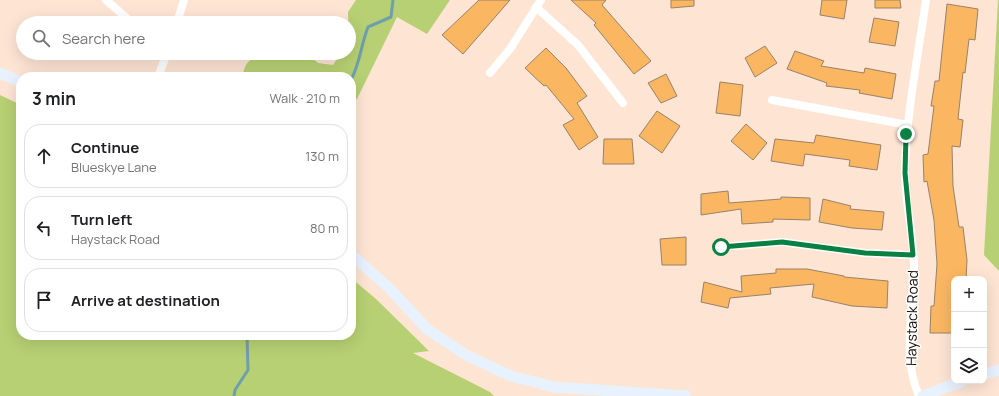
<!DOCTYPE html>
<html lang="en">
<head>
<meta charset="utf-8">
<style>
	:root { --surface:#fff; --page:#f2f2f2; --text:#202124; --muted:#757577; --line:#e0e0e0 }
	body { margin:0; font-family:Manrope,sans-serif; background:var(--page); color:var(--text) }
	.controls { position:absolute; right:12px; bottom:12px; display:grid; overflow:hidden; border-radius:8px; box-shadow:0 4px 16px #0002 }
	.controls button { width:36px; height:36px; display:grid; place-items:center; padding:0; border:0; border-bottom:1px solid var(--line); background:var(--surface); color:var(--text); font:20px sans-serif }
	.stop { position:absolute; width:12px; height:12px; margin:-9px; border:3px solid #0b8043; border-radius:50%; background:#fff }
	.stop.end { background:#0b8043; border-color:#fff; box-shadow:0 1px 4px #0008 }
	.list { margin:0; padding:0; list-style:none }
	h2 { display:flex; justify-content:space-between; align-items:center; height:52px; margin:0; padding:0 16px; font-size:17px }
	h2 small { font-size:13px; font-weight:400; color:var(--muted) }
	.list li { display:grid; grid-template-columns:26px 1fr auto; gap:12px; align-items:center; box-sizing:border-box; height:64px; margin:0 8px 8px; padding:0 8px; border:1px solid var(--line); border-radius:16px }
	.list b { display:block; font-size:15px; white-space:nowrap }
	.list p { margin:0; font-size:13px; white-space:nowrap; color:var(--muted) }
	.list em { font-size:13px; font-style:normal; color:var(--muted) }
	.icon { flex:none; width:22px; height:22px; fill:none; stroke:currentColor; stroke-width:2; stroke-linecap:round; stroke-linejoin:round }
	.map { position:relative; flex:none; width:999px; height:396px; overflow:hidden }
	.search { position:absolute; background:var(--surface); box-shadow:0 4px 16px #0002; left:16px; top:16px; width:340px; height:44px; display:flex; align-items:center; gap:10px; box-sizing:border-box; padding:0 14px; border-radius:22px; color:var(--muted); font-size:15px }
	.panel { position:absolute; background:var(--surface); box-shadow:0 4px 16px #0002; left:16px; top:72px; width:340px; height:268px; border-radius:16px }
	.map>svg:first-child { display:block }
	.green { fill:#b7d073 }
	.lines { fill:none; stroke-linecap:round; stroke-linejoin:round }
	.stream { stroke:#6f9fad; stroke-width:3 }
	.building { fill:#fbb661; stroke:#98826a }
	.street { stroke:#fff; stroke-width:8 }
	.secondary { stroke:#e8f2fe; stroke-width:11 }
	.route { stroke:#0b8043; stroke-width:5 }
	.labels { text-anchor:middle; stroke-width:3; stroke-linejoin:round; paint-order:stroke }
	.street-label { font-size:14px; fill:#130904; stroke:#fff }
</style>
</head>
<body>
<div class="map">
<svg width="999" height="396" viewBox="0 0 999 396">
	<rect width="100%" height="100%" fill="#fde4d3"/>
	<g class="green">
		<path d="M356 0H450L427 34 397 17 357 99 351 102V77H243C243 46 286 53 306 53L318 63 333 65 341 53H349L348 12Z"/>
		<polygon points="998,0 999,0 999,271 984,255"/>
		<polygon points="0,95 21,105 21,335 351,335 351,278 376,299 429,351 413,353 490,392 494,396 0,396"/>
	</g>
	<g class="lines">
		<g class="stream">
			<path d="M351 80C360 63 361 45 368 27L391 17 393 0"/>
			<polyline points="234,396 235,390 248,370 247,335"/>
		</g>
	</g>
	<g class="building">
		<polygon points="479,0 510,0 463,54 442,35"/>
		<polygon points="571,0 606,0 602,5 651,61 634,74 594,25 596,23"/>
		<polygon points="671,0 694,0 694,6 671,8"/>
		<polygon points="822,0 847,0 844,19 820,15"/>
		<polygon points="875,0 900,0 901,8 875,8"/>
		<polygon points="947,4 978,9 975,40 969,39 965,73 963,72 958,119 963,120 960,147 952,146 953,186 959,227 963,227 967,260 966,279 954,279 954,333 930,333 931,306 934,306 937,264 934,220 927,181 924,182 923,155 928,154 934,106 931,106 935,81 939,81"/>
		<polygon points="874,18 899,22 895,46 869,42"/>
		<polygon points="765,46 777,63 755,77 745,58"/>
		<polygon points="546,48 566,68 587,96 577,103 598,137 579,150 563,125 574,119 546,85 544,86 525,68"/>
		<polygon points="795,51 824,61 821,66 864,73 865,68 896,74 892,99 859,93 860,90 826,86 827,83 787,69"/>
		<polygon points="666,74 677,96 661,103 648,83"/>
		<polygon points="720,82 743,85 740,116 716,113"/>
		<polygon points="657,111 680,126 662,153 639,136"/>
		<polygon points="746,124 767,143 753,160 731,141"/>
		<polygon points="816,135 881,145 877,170 849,166 850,160 805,154 803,166 771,161 775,139 814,143"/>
		<polygon points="604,139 632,139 634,164 603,164"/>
		<polygon points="728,191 729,203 781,199 781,197 810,198 810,220 773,219 773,222 742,224 741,209 701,215 701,194"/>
		<polygon points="823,199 851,206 850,209 884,212 882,230 852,228 819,222"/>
		<polygon points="686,237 686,265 662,265 660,239"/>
		<polygon points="776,269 807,269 844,276 844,277 888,281 887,308 852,306 812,297 814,284 770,288 771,294 730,298 728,308 701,302 704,282 742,292 741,276 776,273"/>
	</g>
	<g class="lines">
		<g class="street">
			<polyline points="106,0 129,20 138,23"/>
			<polyline points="536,7 578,45 623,103"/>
			<polyline points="177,23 184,0"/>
			<polyline points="490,73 510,49 541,0"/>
			<polyline points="158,77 167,53"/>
			<polyline points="772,100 908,125"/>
			<polyline points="721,247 782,242 865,253 913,255"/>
			<path d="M919 396C901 356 914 307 914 264 913 233 905 202 905 171 906 114 918 57 926 0"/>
		</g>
		<g class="secondary">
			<polyline points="0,73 21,82"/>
			<polyline points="351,254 389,288 427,329 466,355 511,376 554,387 686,396"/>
			<polyline points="984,374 999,370"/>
			<polyline points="923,396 963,381"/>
		</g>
	</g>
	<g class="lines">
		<polyline class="route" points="721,247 782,242 865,253 913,255 905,173 906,134"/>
	</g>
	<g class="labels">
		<g class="street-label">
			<text transform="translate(912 318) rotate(-89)" y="5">Haystack Road</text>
		</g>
	</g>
</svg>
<div class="controls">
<button>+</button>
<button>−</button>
<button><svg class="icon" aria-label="layers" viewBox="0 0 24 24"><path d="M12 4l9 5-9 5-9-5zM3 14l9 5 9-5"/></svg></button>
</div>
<div class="stop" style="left:721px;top:247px"></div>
<div class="stop end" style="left:906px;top:134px"></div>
<div class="search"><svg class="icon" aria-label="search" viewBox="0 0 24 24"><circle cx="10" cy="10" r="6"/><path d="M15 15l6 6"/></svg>Search here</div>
<section class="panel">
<h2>3 min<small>Walk · 210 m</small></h2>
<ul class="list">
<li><svg class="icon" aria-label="ahead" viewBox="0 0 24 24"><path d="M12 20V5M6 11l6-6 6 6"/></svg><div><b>Continue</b><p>Blueskye Lane</p></div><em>130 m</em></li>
<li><svg class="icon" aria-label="left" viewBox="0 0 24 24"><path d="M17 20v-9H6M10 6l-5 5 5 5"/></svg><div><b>Turn left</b><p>Haystack Road</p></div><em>80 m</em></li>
<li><svg class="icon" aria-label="arrive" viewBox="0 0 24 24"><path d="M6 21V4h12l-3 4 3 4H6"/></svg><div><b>Arrive at destination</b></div></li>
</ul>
</section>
</div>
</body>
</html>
